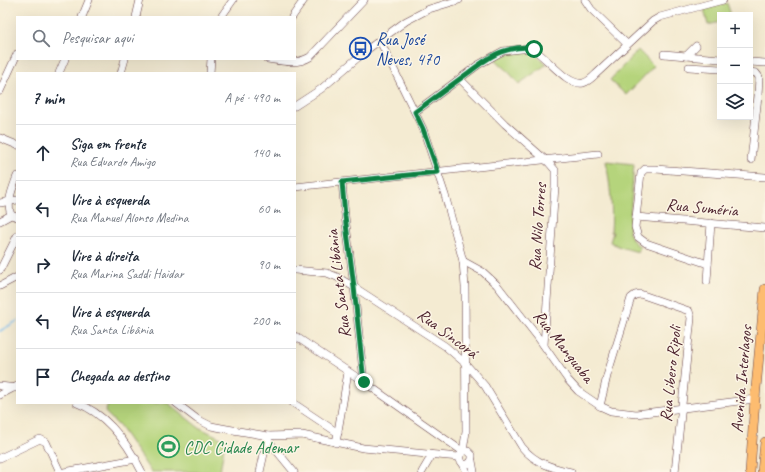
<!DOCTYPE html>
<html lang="pt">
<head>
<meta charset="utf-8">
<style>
	:root { --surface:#fff; --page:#f2f2f3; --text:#1f2937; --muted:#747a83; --line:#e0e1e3 }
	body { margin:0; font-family:Caveat,sans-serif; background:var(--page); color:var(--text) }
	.controls { position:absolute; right:12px; top:12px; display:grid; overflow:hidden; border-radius:0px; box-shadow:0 4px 16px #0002 }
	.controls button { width:36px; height:36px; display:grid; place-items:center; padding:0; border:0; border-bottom:1px solid var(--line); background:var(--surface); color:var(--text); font:20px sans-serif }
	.stop { position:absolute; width:12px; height:12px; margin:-9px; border:3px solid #0b8043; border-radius:50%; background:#fff }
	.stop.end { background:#0b8043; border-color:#fff; box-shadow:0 1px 4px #0008 }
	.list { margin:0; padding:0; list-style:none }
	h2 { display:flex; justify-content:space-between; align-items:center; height:52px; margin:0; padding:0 16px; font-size:17px }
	h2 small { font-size:13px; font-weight:400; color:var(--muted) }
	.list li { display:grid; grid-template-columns:26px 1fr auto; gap:12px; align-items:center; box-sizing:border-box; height:56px; padding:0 16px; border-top:1px solid var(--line) }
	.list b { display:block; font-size:15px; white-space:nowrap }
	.list p { margin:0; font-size:13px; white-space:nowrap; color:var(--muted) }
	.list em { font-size:13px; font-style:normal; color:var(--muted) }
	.icon { flex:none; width:22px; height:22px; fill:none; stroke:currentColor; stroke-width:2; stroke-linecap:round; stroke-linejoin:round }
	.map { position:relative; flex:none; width:765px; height:472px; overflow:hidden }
	.search { position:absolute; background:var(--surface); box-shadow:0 4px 16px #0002; left:16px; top:16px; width:280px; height:44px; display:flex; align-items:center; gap:10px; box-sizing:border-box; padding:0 14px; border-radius:0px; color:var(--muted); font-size:15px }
	.panel { position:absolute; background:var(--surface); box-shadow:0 4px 16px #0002; left:16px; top:72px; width:280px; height:332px; border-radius:0px }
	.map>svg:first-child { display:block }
	.green { fill:#b5d47c; stroke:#807a54 }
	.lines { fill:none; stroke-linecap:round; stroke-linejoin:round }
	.stream { stroke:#79bef0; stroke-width:2 }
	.minor-casing { stroke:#643e44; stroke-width:8 }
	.major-casing { stroke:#643e44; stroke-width:10 }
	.minor { stroke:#fff; stroke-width:7 }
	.major { stroke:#fdbc70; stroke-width:9 }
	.route { stroke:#0b8043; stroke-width:5 }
	.labels { text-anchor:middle; stroke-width:3; stroke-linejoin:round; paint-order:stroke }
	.transit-label { font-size:17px; fill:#164399; stroke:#fcf5e5; text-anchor:start }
	.street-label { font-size:17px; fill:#4a1f2b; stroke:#fcf5e5 }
	.leisure-label { font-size:17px; fill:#27864d; stroke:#fcf5e5; text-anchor:start }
</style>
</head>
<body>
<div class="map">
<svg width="765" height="472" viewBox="0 0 765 472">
	<rect width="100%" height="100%" fill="#fcf5e5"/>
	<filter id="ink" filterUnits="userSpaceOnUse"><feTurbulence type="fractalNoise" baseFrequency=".025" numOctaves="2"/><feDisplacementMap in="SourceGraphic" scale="8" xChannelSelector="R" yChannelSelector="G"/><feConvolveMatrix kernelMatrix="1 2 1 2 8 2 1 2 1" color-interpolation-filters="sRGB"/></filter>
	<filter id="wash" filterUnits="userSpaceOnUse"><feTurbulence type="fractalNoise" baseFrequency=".012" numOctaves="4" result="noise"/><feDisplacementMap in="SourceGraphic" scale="16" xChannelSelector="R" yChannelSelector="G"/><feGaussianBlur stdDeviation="0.9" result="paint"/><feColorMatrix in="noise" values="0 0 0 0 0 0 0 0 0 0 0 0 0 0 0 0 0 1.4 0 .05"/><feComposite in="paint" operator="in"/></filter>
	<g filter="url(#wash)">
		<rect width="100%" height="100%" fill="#f4ebd2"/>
		<g class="green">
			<polygon points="727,3 731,15 720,15 720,22 708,25 704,9"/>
			<polygon points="528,50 534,53 547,64 519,84 506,69 495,59 503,55"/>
			<polygon points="638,50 654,66 626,95 610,80"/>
			<path d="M606 161 634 164 629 232 633 241 640 247 638 252 620 247 610 242 613 232H611C613 208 610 184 606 161Z"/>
			<polygon points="109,403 168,403 198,427 225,440 220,472 151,472 120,427 105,412"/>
		</g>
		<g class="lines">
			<polyline class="stream" points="0,331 17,321"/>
		</g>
	</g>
	<g filter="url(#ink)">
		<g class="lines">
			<defs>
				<g id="minor">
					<polyline points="585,0 591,9 627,44"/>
					<polyline points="82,17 89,0"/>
					<polyline points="136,17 140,0"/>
					<polyline points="221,17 233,0"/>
					<polyline points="292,17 304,0"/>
					<path d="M380 41 423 129 445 195 463 261 465 287 466 432 463 451 459 457C461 468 473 466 472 455L468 451H463"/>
					<polyline points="664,54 720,59"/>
					<polyline points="686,56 696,46"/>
					<path d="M267 59C281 61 297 65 310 57L364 0"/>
					<polyline points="750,62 765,63"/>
					<polyline points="689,67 720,69"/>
					<polyline points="750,72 756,73 759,77 758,96 751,160"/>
					<polyline points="59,73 65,59"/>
					<polyline points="121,73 125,59"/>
					<polyline points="210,73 211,59"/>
					<polyline points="460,79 505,124 549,163 555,170 555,186 544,345"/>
					<polyline points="0,91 17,54"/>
					<polyline points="295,106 321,89 368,49 406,21 429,9 459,0"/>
					<path d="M415 112 478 65 494 56 503 51 531 48C546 55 566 86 583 83 588 82 592 78 596 74L653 21 660 17 723 0"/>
					<polyline points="0,138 17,145"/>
					<polyline points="342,182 345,216 354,287 364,382"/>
					<polyline points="295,187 598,154"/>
					<polyline points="0,203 17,200"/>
					<path d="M11 215C6 202 13 188 17 176"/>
					<polyline points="636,217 765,228"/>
					<polyline points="0,221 11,215 17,217"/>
					<polyline points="463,261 483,272 497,285 537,336 568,380 578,391 600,406 611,411 636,414 755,399"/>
					<polyline points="708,264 646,243 638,237 635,227 641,173 645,169 655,169 765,177"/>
					<polyline points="0,270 17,236"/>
					<path d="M295 270 327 273 337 277 354 287 445 346 465 363 485 386 522 447C535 463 552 468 571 472"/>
					<polyline points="707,281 711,223"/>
					<polyline points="0,286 17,277"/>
					<polyline points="295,336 364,382 462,451"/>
					<polyline points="0,386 16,388"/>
					<polyline points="0,395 17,386"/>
					<path d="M77 403C107 414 128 444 142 472"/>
					<polyline points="176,403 197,419 211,426 227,429 268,436 302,435 363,448 459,457"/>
					<polyline points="293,403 338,433"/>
					<polyline points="600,406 607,376 631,298 635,295 640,294 689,311 691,318 675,472"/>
					<polyline points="267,439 294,472"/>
					<polyline points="336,443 348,372"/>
					<polyline points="0,458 40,439 46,442 60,472"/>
					<polyline points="472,461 474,472"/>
					<polyline points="463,464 467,472"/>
					<polyline points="64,472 136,459"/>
					<polyline points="260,472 268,436"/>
					<polyline points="422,472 432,455"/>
				</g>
				<g id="major">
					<polyline points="750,472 755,399 765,289"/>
					<polyline points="762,472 765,442"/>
				</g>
			</defs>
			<use href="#minor" class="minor-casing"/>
			<use href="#major" class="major-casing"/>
			<use href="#minor" class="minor"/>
			<use href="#major" class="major"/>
		</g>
	</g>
	<g class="lines" filter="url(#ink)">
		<path class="route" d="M364 382 354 287 345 216 342 182 438 172 423 129 415 112C433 99 450 86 468 73 478 66 489 56 501 52 509 49 526 45 534 49"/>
	</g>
	<defs>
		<symbol id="bus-ring" viewBox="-11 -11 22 22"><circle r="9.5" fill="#fcf5e5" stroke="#1a4fb4" stroke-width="1.5"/><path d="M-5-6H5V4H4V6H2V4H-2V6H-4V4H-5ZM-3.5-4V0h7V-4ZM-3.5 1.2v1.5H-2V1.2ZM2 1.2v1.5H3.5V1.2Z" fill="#1a4fb4"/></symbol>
		<symbol id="stadium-ring" viewBox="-11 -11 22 22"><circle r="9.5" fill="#fcf5e5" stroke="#2e9e5b" stroke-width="1.5"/><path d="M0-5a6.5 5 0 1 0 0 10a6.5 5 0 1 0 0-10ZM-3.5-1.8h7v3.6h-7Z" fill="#2e9e5b"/></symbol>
	</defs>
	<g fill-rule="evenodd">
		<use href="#bus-ring" x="348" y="36" width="25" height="25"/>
		<use href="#stadium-ring" x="156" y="434" width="25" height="25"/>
	</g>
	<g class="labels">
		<g class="transit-label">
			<text x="376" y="45">Rua José<tspan x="376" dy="20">Neves, 470</tspan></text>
		</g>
		<g class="street-label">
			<text transform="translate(702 207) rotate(5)" y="6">Rua Suméria</text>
			<text transform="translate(537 227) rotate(-86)" y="6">Rua Nilo Torres</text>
			<text transform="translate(338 284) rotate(-97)" y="6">Rua Santa Libânia</text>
			<text transform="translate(448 333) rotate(37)" y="6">Rua Sincorá</text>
			<text transform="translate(564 346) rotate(52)" y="6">Rua Manguaba</text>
			<text transform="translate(670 374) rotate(-84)" y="6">Rua Libero Ripoli</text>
			<text transform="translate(741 379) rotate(-85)" y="6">Avenida Interlagos</text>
		</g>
		<g class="leisure-label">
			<text x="184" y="453">CDC Cidade Ademar</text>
		</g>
	</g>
</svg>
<div class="controls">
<button>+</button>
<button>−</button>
<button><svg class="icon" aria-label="layers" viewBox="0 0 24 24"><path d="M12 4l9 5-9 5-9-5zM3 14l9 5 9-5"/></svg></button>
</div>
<div class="stop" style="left:534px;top:49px"></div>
<div class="stop end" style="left:364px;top:382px"></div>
<div class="search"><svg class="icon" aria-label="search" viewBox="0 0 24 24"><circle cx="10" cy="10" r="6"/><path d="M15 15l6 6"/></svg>Pesquisar aqui</div>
<section class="panel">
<h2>7 min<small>A pé · 490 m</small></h2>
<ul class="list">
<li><svg class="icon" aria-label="ahead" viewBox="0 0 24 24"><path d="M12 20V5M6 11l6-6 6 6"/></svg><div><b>Siga em frente</b><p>Rua Eduardo Amigo</p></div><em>140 m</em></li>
<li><svg class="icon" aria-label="left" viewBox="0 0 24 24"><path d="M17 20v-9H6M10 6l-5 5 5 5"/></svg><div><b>Vire à esquerda</b><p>Rua Manuel Alonso Medina</p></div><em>60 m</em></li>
<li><svg class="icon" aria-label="right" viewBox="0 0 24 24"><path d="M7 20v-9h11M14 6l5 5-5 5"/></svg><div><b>Vire à direita</b><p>Rua Marina Saddi Haidar</p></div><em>90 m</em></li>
<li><svg class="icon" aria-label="left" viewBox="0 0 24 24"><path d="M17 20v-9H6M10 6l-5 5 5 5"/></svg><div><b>Vire à esquerda</b><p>Rua Santa Libânia</p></div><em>200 m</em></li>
<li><svg class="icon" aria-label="arrive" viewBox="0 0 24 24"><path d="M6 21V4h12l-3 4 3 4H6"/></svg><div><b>Chegada ao destino</b></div></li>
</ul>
</section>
</div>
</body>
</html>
